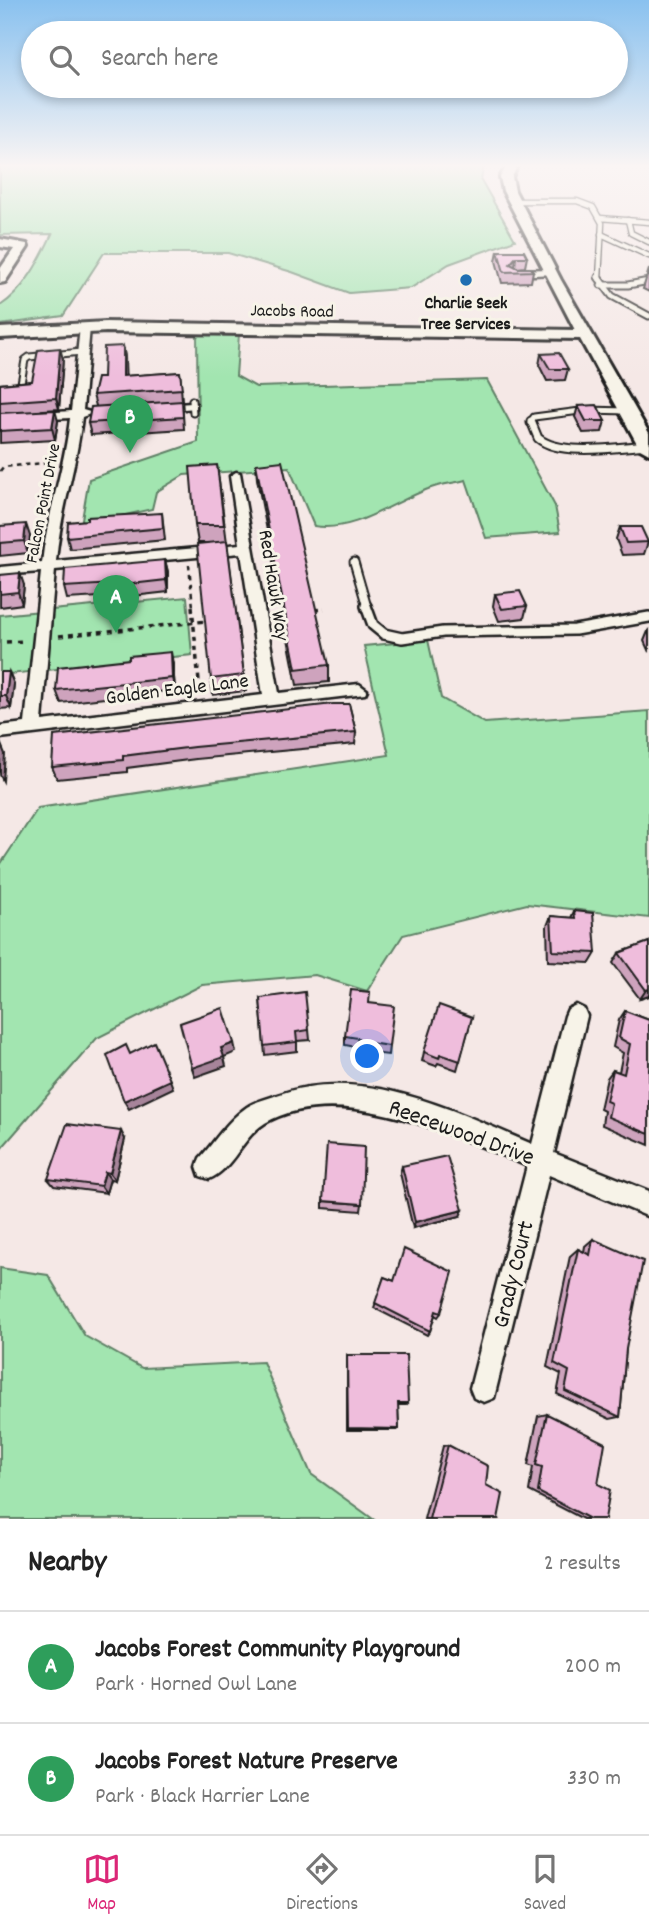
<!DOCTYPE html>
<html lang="en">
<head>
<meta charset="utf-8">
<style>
	:root { --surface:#fff; --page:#f2f2f2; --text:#222; --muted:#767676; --line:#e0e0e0; --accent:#db2777 }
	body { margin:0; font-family:Dekko,sans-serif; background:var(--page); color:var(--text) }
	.you { position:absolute; left:368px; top:1057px; width:24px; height:24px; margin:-18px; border:5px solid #fff; border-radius:50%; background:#1a73e8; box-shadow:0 0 0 10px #1a73e833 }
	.badge { display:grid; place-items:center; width:46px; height:46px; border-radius:50%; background:var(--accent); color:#fff; font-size:23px; font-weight:700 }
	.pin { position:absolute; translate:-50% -58px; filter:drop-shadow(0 2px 4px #0008) }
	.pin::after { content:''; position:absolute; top:37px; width:24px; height:21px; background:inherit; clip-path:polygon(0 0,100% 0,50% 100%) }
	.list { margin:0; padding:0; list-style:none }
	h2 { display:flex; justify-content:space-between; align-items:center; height:91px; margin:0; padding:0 28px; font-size:30px }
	h2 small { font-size:23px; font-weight:400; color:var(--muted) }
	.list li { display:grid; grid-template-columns:46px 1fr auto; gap:21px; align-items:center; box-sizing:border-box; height:112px; padding:0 28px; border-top:2px solid var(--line) }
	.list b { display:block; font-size:26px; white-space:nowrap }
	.list p { margin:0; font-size:23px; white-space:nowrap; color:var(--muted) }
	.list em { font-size:23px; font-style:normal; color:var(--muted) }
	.icon { flex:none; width:38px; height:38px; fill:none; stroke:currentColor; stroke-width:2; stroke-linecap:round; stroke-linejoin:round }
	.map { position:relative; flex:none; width:649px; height:1519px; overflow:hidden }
	.search { position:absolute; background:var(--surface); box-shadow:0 4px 10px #0003; left:21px; right:21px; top:21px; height:77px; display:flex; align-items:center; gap:18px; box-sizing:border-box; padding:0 24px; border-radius:38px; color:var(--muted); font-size:26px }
	.sheet { height:315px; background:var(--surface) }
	nav { display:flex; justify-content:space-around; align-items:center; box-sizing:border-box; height:98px; border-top:2px solid var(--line); background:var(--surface); font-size:19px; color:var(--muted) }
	nav a { display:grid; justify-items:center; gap:4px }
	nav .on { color:var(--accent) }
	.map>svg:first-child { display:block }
	.green { fill:#a2e5b0; stroke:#5f8066; stroke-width:2 }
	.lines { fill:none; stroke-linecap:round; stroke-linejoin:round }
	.lane-far3-casing { stroke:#1c1c1c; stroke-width:7 }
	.lane-far2-casing { stroke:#1c1c1c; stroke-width:9 }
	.lane-far1-casing { stroke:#1c1c1c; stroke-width:11 }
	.lane-casing { stroke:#1c1c1c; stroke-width:14 }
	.street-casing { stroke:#1c1c1c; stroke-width:5 }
	.secondary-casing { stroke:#1c1c1c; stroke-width:6 }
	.path-far1 { stroke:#1c1c1c; stroke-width:2.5; stroke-dasharray:4.5 4.5; stroke-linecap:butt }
	.path { stroke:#1c1c1c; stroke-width:3.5; stroke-dasharray:5 5; stroke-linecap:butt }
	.lane-far3 { stroke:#f7f3e8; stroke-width:4.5 }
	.lane-far2 { stroke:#f7f3e8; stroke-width:5 }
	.lane-far1 { stroke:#f7f3e8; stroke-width:7 }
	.lane { stroke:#f7f3e8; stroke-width:9 }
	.street { fill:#f7f3e8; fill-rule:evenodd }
	.secondary { fill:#f7f3e8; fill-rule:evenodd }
	.wall { fill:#cea3bd; stroke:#1c1c1c; stroke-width:2 }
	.shaded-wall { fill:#a7849a; stroke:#1c1c1c; stroke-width:2 }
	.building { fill:#efbddc; stroke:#1c1c1c; stroke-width:2 }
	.poi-dot { fill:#1f6fb2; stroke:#f7f3e8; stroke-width:2.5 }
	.labels { text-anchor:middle; stroke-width:6; stroke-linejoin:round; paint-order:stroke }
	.far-poi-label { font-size:18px; font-weight:bold; fill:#1c1c1c; stroke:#f7f3e8 }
	.far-street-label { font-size:18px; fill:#1c1c1c; stroke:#f7f3e8 }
	.street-label { font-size:21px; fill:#1c1c1c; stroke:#f7f3e8 }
	.near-street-label { font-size:24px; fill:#1c1c1c; stroke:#f7f3e8 }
</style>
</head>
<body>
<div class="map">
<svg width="649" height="1519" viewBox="0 0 649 1519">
	<rect width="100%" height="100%" fill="#f5e8e6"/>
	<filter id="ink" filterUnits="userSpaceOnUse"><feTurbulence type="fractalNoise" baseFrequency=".0143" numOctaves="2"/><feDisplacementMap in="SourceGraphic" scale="14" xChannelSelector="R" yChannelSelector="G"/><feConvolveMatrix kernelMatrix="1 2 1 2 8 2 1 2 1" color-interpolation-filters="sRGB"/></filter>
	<g filter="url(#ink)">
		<g class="green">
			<path d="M0 164H484L481 180 515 240 449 264 411 288 349 293 292 272 228 253H104L63 316 0 325V306C24 291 40 260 52 234L0 235Z"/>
			<path d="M197 333 239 334 236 376 256 387 487 380 555 506 560 532 486 538 466 480C454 483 440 484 428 489 392 503 353 533 314 526L289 467 184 475 156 492 152 509 81 525 89 479 198 442Z"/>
			<polygon points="187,597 192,655 0,675 0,615"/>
			<polygon points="428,640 441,698 485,723 649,711 649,918 527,904 403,935 367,991 315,975 202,985 97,1038 0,1150 0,865 38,808 389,755 364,646"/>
			<polygon points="0,1268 48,1275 85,1336 142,1368 263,1362 311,1474 373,1519 0,1519"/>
		</g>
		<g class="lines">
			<defs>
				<g id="lane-far3">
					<polyline points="515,201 577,201 593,207 602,223 599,279"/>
					<polyline points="600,218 649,222"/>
					<polyline points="628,220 631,233 649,242"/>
					<polyline points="601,234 649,256"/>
				</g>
				<g id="lane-far2">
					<polyline points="598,277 612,296 649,316"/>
					<polyline points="601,285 628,285 649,281"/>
					<polyline points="20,389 25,360 29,357 82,352"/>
					<polyline points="192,400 193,413"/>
					<polyline points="530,423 534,417 588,410 627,411"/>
				</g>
				<g id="lane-far1">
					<path d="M531 421 538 438C560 457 619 447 647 445"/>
					<polyline points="354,562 367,607"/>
				</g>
				<polyline id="lane" points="366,606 373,625 384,634 402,638 443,632 575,630 649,617"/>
				<g id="street">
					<polygon points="550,269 553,270 553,274 516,276 511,273 516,270"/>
					<path d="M85 324 90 327 83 410 93 413 82 417C77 466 60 512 56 561L240 544 230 476 236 472 240 473 279 693 359 684 367 690 365 694 0 738V726L25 723 41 572 0 575V567L42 563C47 514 65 467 70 418L0 422V416L71 411 80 327ZM241 553 263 695 42 721 55 570Z"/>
					<polygon points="192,403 196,404 196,408 161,411 155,408 161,405"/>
					<path d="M576 1005 584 1009 587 1016 554 1153 649 1191V1217L549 1175 494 1398 484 1402 474 1398 470 1388 527 1166C456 1136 340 1080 265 1123 242 1137 233 1169 209 1179L200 1176 197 1167 200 1158C215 1141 228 1120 247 1107 256 1101 267 1099 277 1095 363 1064 454 1111 532 1144L565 1016 568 1009Z"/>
				</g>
				<g id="secondary">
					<polygon points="508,164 518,164 512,177 515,191 561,280 649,433 649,454 640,449 580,339 106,332 0,338 0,328 106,322 575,330 503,191 500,177"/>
					<polygon points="0,239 27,244 28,247 5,282 0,283 0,269 14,249 0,247"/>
				</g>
			</defs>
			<use href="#lane-far3" class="lane-far3-casing"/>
			<use href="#lane-far2" class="lane-far2-casing"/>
			<use href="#lane-far1" class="lane-far1-casing"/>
			<use href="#lane" class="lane-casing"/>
			<use href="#street" class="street-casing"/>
			<use href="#secondary" class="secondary-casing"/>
			<g class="path-far1">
				<polyline points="0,471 3,467 55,462"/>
				<polyline points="189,565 193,607"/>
			</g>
			<g class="path">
				<polyline points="192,606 200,693"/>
				<polyline points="314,610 324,609"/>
				<polyline points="59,636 207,621"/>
				<polyline points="6,642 25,641"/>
			</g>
			<use href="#lane-far3" class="lane-far3"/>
			<use href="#lane-far2" class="lane-far2"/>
			<use href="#lane-far1" class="lane-far1"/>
			<use href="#lane" class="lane"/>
			<use href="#street" class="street"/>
			<use href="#secondary" class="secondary"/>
		</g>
		<g class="wall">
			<polygon points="498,251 527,257 525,267 517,268 533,271 531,282 502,283 496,261"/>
			<polygon points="649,269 649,292 643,289"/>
			<polygon points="123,346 125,357 125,376 180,372 184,429 91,435 88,423 96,406 93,395"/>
			<polygon points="541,354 568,369 565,380 547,381 539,365"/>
			<polygon points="63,359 59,409 43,410 58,421 55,440 0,443 0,384 32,381"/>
			<polygon points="578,406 605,421 602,432 583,433 575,417"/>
			<polygon points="256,464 329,665 329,682 297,685 257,479"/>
			<polygon points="217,465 246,691 213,695 211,679 207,543 198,543 195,525"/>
			<polygon points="162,513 165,540 70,549 67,537"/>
			<polygon points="0,526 30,536 28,553 0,556"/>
			<polygon points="620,527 648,542 644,554 622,555 616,539"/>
			<polygon points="165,560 168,572 168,592 116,598 116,596 67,599 64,587"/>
			<polygon points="0,575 24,585 22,604 0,607"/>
			<polygon points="495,594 527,606 524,618 499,621 493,606"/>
			<polygon points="649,629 649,652 644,641"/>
			<polygon points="173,664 175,690 61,703 56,690"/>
			<polygon points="0,672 9,672 14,684 11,708 0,709"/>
			<polygon points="349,704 356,732 355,744 196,759 127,768 127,772 57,779 52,767"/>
			<polygon points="574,911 596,953 590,963 548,961 547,926 551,916 571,918"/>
			<polygon points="649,942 649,996 640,999 613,963 619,953"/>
			<polygon points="260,998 309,1030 310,1040 297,1041 297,1051 265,1055"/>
			<polygon points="369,1003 389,1046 388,1055 356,1051 356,1047 345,1045 345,1036"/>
			<polygon points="625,1011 649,1020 649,1145 602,1125 604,1111 600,1109 607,1078 613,1070 619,1072 623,1053 613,1047 619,1020"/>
			<polygon points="472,1017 457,1070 438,1063 436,1066 422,1061 424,1052"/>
			<polygon points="125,1139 115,1180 110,1179 106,1193 54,1186 48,1179"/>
			<polygon points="402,1166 460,1216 413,1228 400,1173"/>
			<polygon points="323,1201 362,1204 361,1211 323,1208"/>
			<polygon points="593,1239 626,1349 620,1417 610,1419 557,1394 561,1374 547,1367 570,1256 578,1249 584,1252 585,1246"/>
			<polygon points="384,1277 394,1281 441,1313 438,1317 435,1315 430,1331 427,1335 374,1308"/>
			<polygon points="347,1355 408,1403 406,1405 398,1405 399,1429 397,1430 347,1430"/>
			<polygon points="547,1414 598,1484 605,1519 583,1519 529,1491 533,1467 528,1465 538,1416"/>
			<polygon points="448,1445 498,1519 424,1519 443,1446"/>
		</g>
		<g class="shaded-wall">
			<polygon points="516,257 515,268 510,264"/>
			<polygon points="123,346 125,357 126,388 123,376"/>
			<polygon points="60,348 63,359 59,409 56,398"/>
			<polygon points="55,410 58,421 55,440 52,428"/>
			<polygon points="26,524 30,536 28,553 24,541"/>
			<polygon points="165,560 168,572 168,592 166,580"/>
			<polygon points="20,573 24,585 22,604 18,592"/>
			<polygon points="171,652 173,664 175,690 172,678"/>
			<polygon points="9,672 14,684 11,708 6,696"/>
			<polygon points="0,742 5,754 3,781 0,775"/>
			<polygon points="649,989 649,996 640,999 646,990"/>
			<polygon points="234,1043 236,1052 224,1057 226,1066 195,1077 192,1068 221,1048"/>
			<polygon points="170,1080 173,1088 129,1109 124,1101"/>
			<polygon points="121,1131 125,1139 115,1180 110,1173"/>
			<polygon points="105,1172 110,1179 106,1193 101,1186"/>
			<polygon points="463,1210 460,1216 413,1228 415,1222"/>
		</g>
		<g class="building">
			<polygon points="498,251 524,251 527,257 516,257 510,264 518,268 531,268 533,271 504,272"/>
			<polygon points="123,346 123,376 180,372 182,389 93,395 97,378 103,378 104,347"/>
			<polygon points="60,348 56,398 0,402 0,384 32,381 38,350"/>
			<polygon points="559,353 568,369 550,369 541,354"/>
			<polygon points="182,401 183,417 88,423 91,407"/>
			<polygon points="597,405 605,421 586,421 578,406"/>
			<polygon points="55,410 52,428 0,431 0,413"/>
			<polygon points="282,461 329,665 296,669 256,464"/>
			<polygon points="217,465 224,525 195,525 190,467"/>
			<polygon points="162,513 163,528 67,537 68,522 87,520 87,517"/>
			<polygon points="26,524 24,541 0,543 0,526"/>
			<polygon points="620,527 641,527 648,542 626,543"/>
			<polygon points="227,541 244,675 211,679 197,544"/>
			<polygon points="165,560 166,580 114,586 114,584 64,587 65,569"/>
			<polygon points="20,573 18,592 0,594 0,575"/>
			<polygon points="520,591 527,606 502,609 495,594"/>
			<polygon points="171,652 172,678 56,690 58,667 129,659 129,656"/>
			<polygon points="0,672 9,672 6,696 0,696"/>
			<polygon points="333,704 349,704 356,732 194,747 123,756 123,760 52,767 54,736"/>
			<polygon points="574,911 593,913 596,953 553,951 551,916 575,918"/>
			<polygon points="649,942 649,989 646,990 619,953"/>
			<polygon points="351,990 370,992 369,1003 394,1006 389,1046 357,1041 358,1038 345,1036"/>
			<polygon points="305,992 309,1030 296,1032 297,1042 264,1046 260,998"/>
			<polygon points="439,1005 472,1017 460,1061 440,1054 439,1058 424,1052"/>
			<polygon points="223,1008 234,1043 221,1048 224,1057 192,1068 180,1023"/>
			<polygon points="625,1011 649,1020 649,1134 608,1117 611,1103 606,1101 613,1070 624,1074 630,1044 619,1038"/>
			<polygon points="154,1042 170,1080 124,1101 107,1055 126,1045 130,1054"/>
			<polygon points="67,1124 121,1131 110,1173 105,1172 101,1186 48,1179"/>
			<polygon points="327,1144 364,1147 362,1204 323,1201"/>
			<polygon points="447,1156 463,1210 415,1222 402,1166"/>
			<polygon points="593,1239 643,1261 626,1349 620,1417 565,1391 569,1371 554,1363 578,1249 590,1255"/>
			<polygon points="404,1249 453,1272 441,1313 436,1311 430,1331 375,1303 384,1277 394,1281"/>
			<polygon points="347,1355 406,1355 408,1403 398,1403 399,1429 348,1428"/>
			<polygon points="547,1414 605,1443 598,1484 610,1490 605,1519 590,1519 538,1492 542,1467 536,1465"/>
			<polygon points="448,1445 488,1466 486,1485 503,1494 498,1519 429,1519"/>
		</g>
	</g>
	<linearGradient id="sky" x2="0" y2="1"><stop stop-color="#89c1ef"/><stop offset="0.44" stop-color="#faf5f4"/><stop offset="1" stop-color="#faf5f4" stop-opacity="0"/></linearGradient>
	<rect width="649" height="377" fill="url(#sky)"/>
	<circle class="poi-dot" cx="466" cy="280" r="7"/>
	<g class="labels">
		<g class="far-poi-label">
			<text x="466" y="308">Charlie Seek<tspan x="466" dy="21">Tree Services</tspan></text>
		</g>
		<g class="far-street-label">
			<text transform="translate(292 310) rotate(1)" y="6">Jacobs Road</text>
			<text transform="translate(42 503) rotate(-79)" y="6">Falcon Point Drive</text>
		</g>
		<g class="street-label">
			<text transform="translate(275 585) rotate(81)" y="7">Red Hawk Way</text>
			<text transform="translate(177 688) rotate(-7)" y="7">Golden Eagle Lane</text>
		</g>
		<g class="near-street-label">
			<text transform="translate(462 1131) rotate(20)" y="8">Reecewood Drive</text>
			<text transform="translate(512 1274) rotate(-76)" y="8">Grady Court</text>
		</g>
	</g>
</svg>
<div class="you"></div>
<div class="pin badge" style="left:116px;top:633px;background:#2e9e5b">A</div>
<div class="pin badge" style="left:130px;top:453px;background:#2e9e5b">B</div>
<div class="search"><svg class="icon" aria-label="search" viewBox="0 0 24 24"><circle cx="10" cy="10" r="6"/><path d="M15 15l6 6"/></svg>Search here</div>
</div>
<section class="sheet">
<h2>Nearby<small>2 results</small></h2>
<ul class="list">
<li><span class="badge" style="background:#2e9e5b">A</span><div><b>Jacobs Forest Community Playground</b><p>Park · Horned Owl Lane</p></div><em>200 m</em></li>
<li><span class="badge" style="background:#2e9e5b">B</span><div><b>Jacobs Forest Nature Preserve</b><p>Park · Black Harrier Lane</p></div><em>330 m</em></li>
</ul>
</section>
<nav>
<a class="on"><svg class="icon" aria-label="map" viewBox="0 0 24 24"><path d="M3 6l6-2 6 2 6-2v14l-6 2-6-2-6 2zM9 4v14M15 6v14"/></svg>Map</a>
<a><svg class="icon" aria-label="directions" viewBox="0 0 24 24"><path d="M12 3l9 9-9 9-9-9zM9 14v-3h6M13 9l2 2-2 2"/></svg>Directions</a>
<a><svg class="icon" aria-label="saved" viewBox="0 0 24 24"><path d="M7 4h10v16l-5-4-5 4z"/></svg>Saved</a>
</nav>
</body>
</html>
